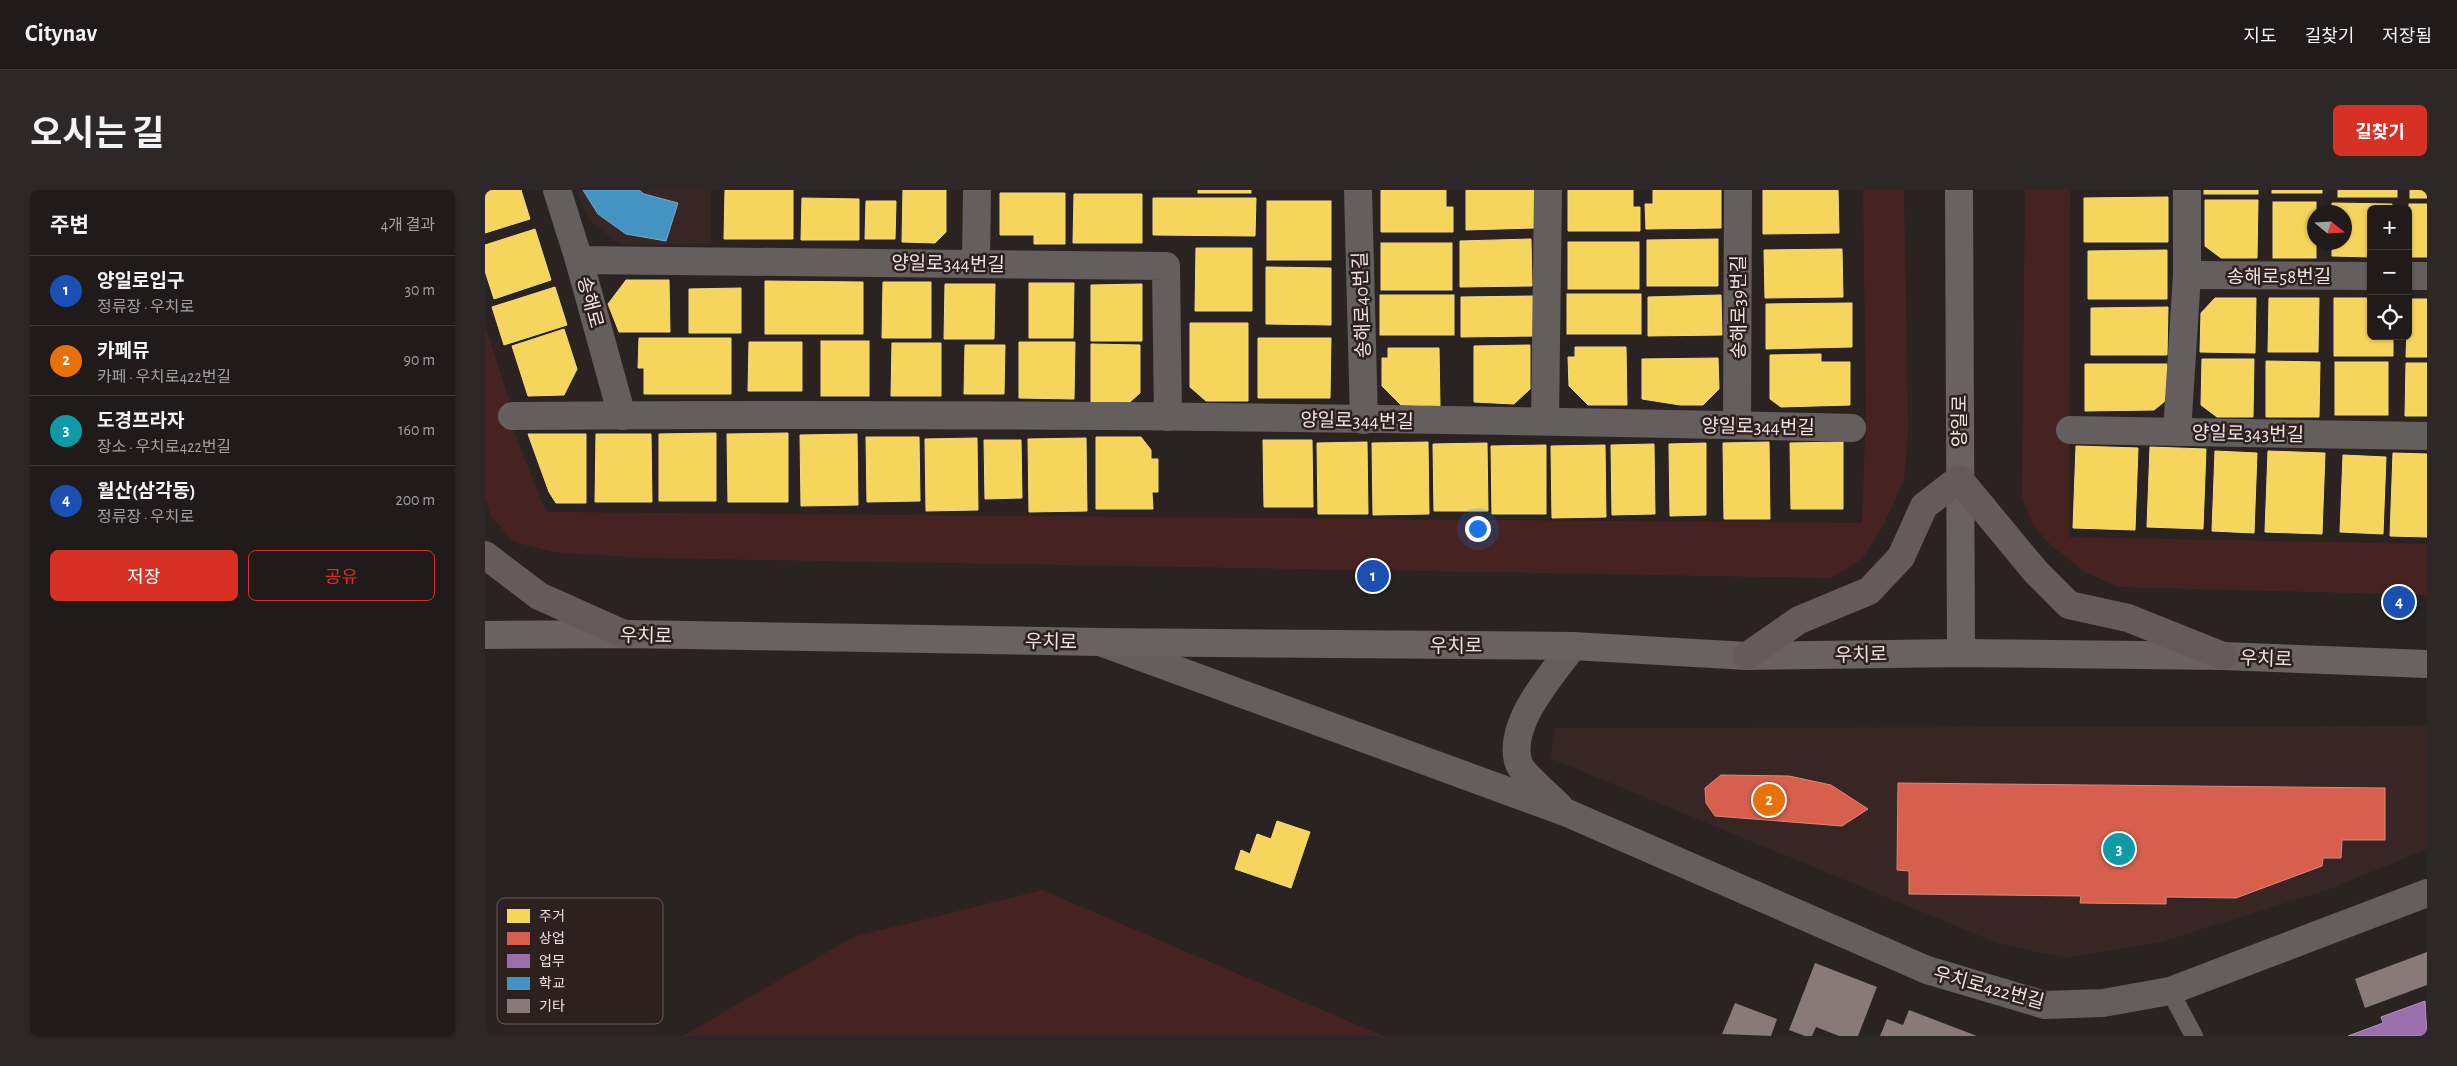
<!DOCTYPE html>
<html lang="ko">
<head>
<meta charset="utf-8">
<style>
	:root { --surface:#201a1a; --page:#2d2727; --text:#f1f3f6; --muted:#a2a1a2; --line:#3d3839; --accent:#d93025 }
	body { margin:0; font-family:"Alegreya Sans","Noto Sans KR",sans-serif; background:var(--page); color:var(--text) }
	.controls { position:absolute; right:15px; top:15px; display:grid; overflow:hidden; border-radius:8px; box-shadow:0 1px 4px #0004 }
	.controls button { width:45px; height:45px; display:grid; place-items:center; padding:0; border:0; border-bottom:1px solid var(--line); background:var(--surface); color:var(--text); font:25px sans-serif }
	.compass { position:absolute; left:1822px; top:15px; width:45px; height:45px; border-radius:50%; background:var(--surface); box-shadow:0 1px 4px #0004; rotate:108deg }
	.you { position:absolute; left:992px; top:338px; width:18px; height:18px; margin:-12px; border:4px solid #fff; border-radius:50%; background:#1a73e8; box-shadow:0 0 0 8px #1a73e833 }
	.badge { display:grid; place-items:center; width:32px; height:32px; border-radius:50%; background:var(--accent); color:#fff; font-size:16px; font-weight:700 }
	.pin { position:absolute; translate:-50% -50%; border:2px solid #fff; box-shadow:0 1px 5px #0006 }
	.list { margin:0; padding:0; list-style:none }
	h2 { display:flex; justify-content:space-between; align-items:center; height:65px; margin:0; padding:0 20px; font-size:21px }
	h2 small { font-size:16px; font-weight:400; color:var(--muted) }
	.list li { display:grid; grid-template-columns:32px 1fr auto; gap:15px; align-items:center; box-sizing:border-box; height:70px; padding:0 20px; border-top:1px solid var(--line) }
	.list b { display:block; font-size:19px; white-space:nowrap }
	.list p { margin:0; font-size:16px; white-space:nowrap; color:var(--muted) }
	.list em { font-size:16px; font-style:normal; color:var(--muted) }
	.actions { display:flex; gap:10px; padding:15px 20px }
	.actions a { flex:1; padding:11px 0; border:1px solid var(--accent); border-radius:8px; text-align:center; font-size:18px; color:var(--accent) }
	.actions .main { background:var(--accent); color:#fff }
	.icon { flex:none; width:28px; height:28px; fill:none; stroke:currentColor; stroke-width:2; stroke-linecap:round; stroke-linejoin:round }
	.map { position:relative; flex:none; width:1942px; height:846px; overflow:hidden; border-radius:8px }
	header { display:flex; align-items:center; gap:30px; box-sizing:border-box; height:70px; padding:0 25px; background:var(--surface); border-bottom:1px solid var(--line) }
	header strong { font-size:24px }
	nav { display:flex; gap:28px; margin-inline-start:auto; font-size:18px }
	.intro { display:flex; align-items:center; justify-content:space-between; box-sizing:border-box; height:120px; padding:0 30px }
	h1 { margin:0; font-size:35px }
	.button { padding:12px 22px; border-radius:8px; background:var(--accent); color:#fff; font-size:18px; font-weight:700 }
	main { display:flex; gap:30px; padding:0 30px }
	aside { flex:1; background:var(--surface); border-radius:8px; box-shadow:0 1px 4px #0004 }
	.map>svg:first-child { display:block }
	.built { fill:#382624 }
	.green { fill:#462321 }
	.homes { fill:#f6d55c; stroke:#f4da84 }
	.shops { fill:#d6604d; stroke:#dd887a }
	.offices { fill:#9970ab; stroke:#b293bc }
	.schools { fill:#4393c3; stroke:#76abcd }
	.building { fill:#897a79 }
	.lines { fill:none; stroke-linecap:round; stroke-linejoin:round }
	.service { stroke:#645e5e; stroke-width:18 }
	.minor { stroke:#645e5e; stroke-width:28 }
	.tertiary { stroke:#645e5e; stroke-width:28 }
	.secondary { stroke:#6a6261; stroke-width:28 }
	.primary { stroke:#655b5a; stroke-width:28 }
	.labels { text-anchor:middle; stroke-width:5; stroke-linejoin:round; paint-order:stroke }
	.street-label { font-size:19px; fill:#eee4e3; stroke:#2e201f }
	.key { fill:#2e201f; stroke:#685b5a; stroke-width:1 }
	.key-label { font-size:14px; fill:#eee4e3 }
</style>
</head>
<body>
<header>
<strong>Citynav</strong>
<nav><a>지도</a><a>길찾기</a><a>저장됨</a></nav>
</header>
<div class="intro"><h1>오시는 길</h1><a class="button">길찾기</a></div>
<main>
<aside>
<h2>주변<small>4개 결과</small></h2>
<ul class="list">
<li><span class="badge" style="background:#1a4fb4">1</span><div><b>양일로입구</b><p>정류장 · 우치로</p></div><em>30 m</em></li>
<li><span class="badge" style="background:#e8710a">2</span><div><b>카페뮤</b><p>카페 · 우치로422번길</p></div><em>90 m</em></li>
<li><span class="badge" style="background:#0f9aa8">3</span><div><b>도경프라자</b><p>장소 · 우치로422번길</p></div><em>160 m</em></li>
<li><span class="badge" style="background:#1a4fb4">4</span><div><b>월산(삼각동)</b><p>정류장 · 우치로</p></div><em>200 m</em></li>
</ul>
<div class="actions"><a class="main">저장</a><a>공유</a></div>
</aside>
<div class="map">
<svg width="1942" height="846" viewBox="0 0 1942 846">
	<rect width="100%" height="100%" fill="#2a2322"/>
	<g class="built">
		<polygon points="91,0 226,0 226,54 136,55 104,30"/>
		<polygon points="1942,536 1942,659 1845,699 1676,752 1580,768 1512,753 1065,568 1071,538"/>
	</g>
	<g class="green">
		<polygon points="1378,0 1419,0 1423,240 1419,291 1398,336 1377,369 1346,388 159,368 68,362 29,352 6,327 0,308 0,135 24,210 29,242 61,322 1377,333 1381,221"/>
		<polygon points="1540,0 1585,0 1584,347 1942,354 1942,405 1634,397 1601,383 1567,356 1548,336 1537,306"/>
		<polygon points="557,700 898,846 198,846 368,747"/>
	</g>
	<g class="homes">
		<polygon points="0,0 36,0 45,29 0,43"/>
		<polygon points="240,0 308,0 308,49 239,49"/>
		<polygon points="418,0 461,0 461,42 450,53 417,52"/>
		<rect x="713" y="0" width="53" height="3"/>
		<polygon points="896,0 961,0 961,17 968,17 968,42 896,42"/>
		<polygon points="981,0 1049,0 1049,38 981,40"/>
		<polygon points="1083,0 1148,0 1148,17 1155,17 1155,41 1083,41"/>
		<polygon points="1168,0 1236,0 1236,38 1161,39 1160,14 1168,14"/>
		<polygon points="1278,0 1353,0 1354,43 1278,44"/>
		<rect x="1719" y="0" width="54" height="4"/>
		<rect x="1787" y="0" width="50" height="3"/>
		<rect x="1853" y="0" width="59" height="7"/>
		<rect x="1925" y="0" width="17" height="8"/>
		<polygon points="515,3 580,3 580,54 549,54 549,45 515,45"/>
		<polygon points="589,4 657,4 657,53 588,53"/>
		<polygon points="1683,7 1683,52 1599,52 1599,8"/>
		<polygon points="317,8 374,9 374,50 316,50"/>
		<polygon points="668,8 771,8 770,46 668,45"/>
		<polygon points="1720,10 1773,10 1772,68 1736,68 1720,56"/>
		<polygon points="381,11 411,11 410,49 380,49"/>
		<rect x="782" y="11" width="64" height="59"/>
		<rect x="1788" y="12" width="43" height="56"/>
		<polygon points="1847,13 1907,14 1907,19 1886,19 1886,67 1847,66 1847,52 1860,52 1860,22 1847,22"/>
		<rect x="1924" y="14" width="18" height="53"/>
		<polygon points="50,39 66,90 9,109 0,81 0,55"/>
		<polygon points="1046,49 1047,96 975,97 975,51"/>
		<polygon points="1233,49 1233,96 1162,96 1162,50"/>
		<rect x="1083" y="52" width="71" height="47"/>
		<rect x="896" y="53" width="71" height="47"/>
		<polygon points="711,58 767,58 767,121 710,121"/>
		<polygon points="1357,59 1358,107 1280,108 1279,60"/>
		<polygon points="1682,60 1682,109 1603,109 1603,61"/>
		<polygon points="781,77 846,78 846,135 781,134"/>
		<polygon points="141,90 184,90 185,142 134,142 123,114"/>
		<polygon points="280,91 378,92 378,144 280,144"/>
		<polygon points="398,92 446,92 446,148 397,148"/>
		<polygon points="544,93 589,93 588,148 544,148"/>
		<polygon points="460,94 510,94 509,149 459,149"/>
		<polygon points="657,94 657,151 606,151 606,95"/>
		<polygon points="70,97 82,135 19,155 7,117"/>
		<polygon points="256,98 256,143 204,143 204,99"/>
		<rect x="1082" y="104" width="74" height="40"/>
		<rect x="895" y="105" width="74" height="40"/>
		<polygon points="1236,105 1237,145 1163,146 1163,107"/>
		<polygon points="1049,106 1050,146 976,147 976,107"/>
		<polygon points="1730,108 1771,108 1770,163 1715,162 1716,123"/>
		<polygon points="1784,108 1834,108 1833,162 1783,162"/>
		<polygon points="1849,108 1886,108 1886,146 1908,146 1908,166 1849,166"/>
		<polygon points="1923,109 1942,109 1942,167 1921,167"/>
		<polygon points="1367,113 1367,157 1281,159 1281,114"/>
		<polygon points="1683,117 1682,165 1606,165 1606,118"/>
		<polygon points="705,133 763,133 763,211 721,211 705,197"/>
		<polygon points="79,139 92,179 79,205 43,206 27,156"/>
		<polygon points="154,148 246,148 246,204 159,204 159,178 153,178"/>
		<polygon points="773,148 846,148 845,208 773,208"/>
		<rect x="336" y="151" width="48" height="55"/>
		<polygon points="264,152 317,152 317,201 263,201"/>
		<polygon points="534,152 590,152 589,209 534,208"/>
		<polygon points="407,153 456,153 456,206 406,206"/>
		<polygon points="606,154 655,155 655,203 645,212 606,212"/>
		<polygon points="480,155 520,155 519,204 479,204"/>
		<polygon points="1045,155 1045,199 1029,214 989,212 989,156"/>
		<polygon points="1090,157 1141,157 1142,215 1103,215 1084,196 1083,167 1090,167"/>
		<polygon points="903,158 954,158 955,216 916,215 897,196 897,168 903,168"/>
		<polygon points="1336,164 1336,172 1365,172 1365,215 1296,217 1285,209 1285,165"/>
		<polygon points="1233,168 1234,199 1218,215 1195,215 1157,209 1157,169"/>
		<polygon points="1717,169 1769,169 1768,227 1732,227 1716,215"/>
		<polygon points="1781,171 1835,172 1834,227 1781,227"/>
		<rect x="1850" y="172" width="53" height="53"/>
		<polygon points="1921,173 1942,173 1942,226 1920,226"/>
		<polygon points="1600,174 1682,174 1682,200 1679,212 1669,220 1600,221"/>
		<polygon points="231,243 231,311 174,311 174,244"/>
		<polygon points="303,243 303,312 243,312 242,244"/>
		<polygon points="43,244 101,244 101,313 71,313 64,302"/>
		<polygon points="111,244 166,244 167,312 110,312"/>
		<polygon points="372,244 373,315 316,316 315,245"/>
		<polygon points="381,247 434,247 435,311 382,312"/>
		<polygon points="611,247 656,247 666,260 666,269 673,269 673,302 667,302 668,319 611,319"/>
		<polygon points="492,248 493,320 441,321 440,249"/>
		<polygon points="601,248 602,321 544,322 543,249"/>
		<polygon points="499,250 536,250 537,308 500,309"/>
		<polygon points="778,250 827,250 828,317 779,317"/>
		<polygon points="882,252 883,324 833,324 832,253"/>
		<polygon points="943,252 944,324 888,325 887,253"/>
		<polygon points="1284,252 1285,329 1239,329 1238,253"/>
		<polygon points="1358,252 1358,319 1306,319 1305,253"/>
		<polygon points="1002,253 1003,321 949,321 948,254"/>
		<polygon points="1221,253 1221,325 1185,326 1184,254"/>
		<polygon points="1169,254 1170,324 1127,325 1126,255"/>
		<polygon points="1061,255 1061,324 1007,324 1006,256"/>
		<polygon points="1120,255 1121,327 1067,328 1066,256"/>
		<polygon points="1591,256 1653,258 1650,340 1588,338"/>
		<polygon points="1665,257 1721,259 1718,339 1662,337"/>
		<polygon points="1730,261 1772,263 1769,343 1727,341"/>
		<polygon points="1783,261 1840,263 1837,344 1780,342"/>
		<polygon points="1908,263 1942,264 1942,347 1905,346"/>
		<polygon points="1858,265 1901,267 1898,344 1855,342"/>
		<polygon points="792,631 825,642 806,698 750,679 756,660 765,664 772,644 786,649"/>
	</g>
	<g class="shops">
		<polygon points="1236,585 1304,586 1346,595 1383,619 1357,636 1230,626 1221,613 1220,598"/>
		<polygon points="1413,593 1900,598 1900,650 1857,650 1856,668 1838,668 1837,676 1751,708 1681,707 1681,714 1595,713 1596,706 1424,704 1424,681 1412,680"/>
	</g>
	<polygon class="offices" points="1940,811 1942,846 1863,846 1898,833 1896,827"/>
	<polygon class="schools" points="98,0 154,0 159,4 193,13 181,51 141,44 113,24"/>
	<g class="building">
		<polygon points="1942,762 1942,795 1880,818 1870,789"/>
		<polygon points="1330,773 1392,797 1373,846 1354,846 1331,837 1327,846 1320,846 1304,840"/>
		<polygon points="1250,813 1292,829 1286,846 1237,844"/>
		<polygon points="1424,820 1492,846 1395,846 1402,829 1418,835"/>
	</g>
	<g class="lines">
		<polyline class="service" points="1685,801 1709,846"/>
		<g class="minor">
			<polyline points="72,0 94,70 137,226"/>
			<polyline points="873,0 879,230"/>
			<polyline points="94,70 681,76 683,227"/>
			<polyline points="491,73 492,0"/>
			<polyline points="1702,85 1886,86"/>
			<polyline points="1923,86 1942,86"/>
			<path d="M27 226C473 223 920 227 1367 238"/>
			<polyline points="1060,231 1063,0"/>
			<polyline points="1252,235 1253,0"/>
			<polyline points="1585,240 1942,246"/>
			<polyline points="1692,242 1702,85 1702,0"/>
		</g>
		<g class="tertiary">
			<polyline points="618,453 1080,622 1442,780 1560,815 1618,813 1685,801 1942,703"/>
			<path d="M1074 616C1065 607 1035 582 1033 571 1023 532 1067 485 1088 456"/>
		</g>
		<g class="secondary">
			<polyline points="1474,0 1476,463"/>
			<polyline points="0,445 139,444 615,452 1088,456 1262,466 1476,463 1738,466 1942,474"/>
		</g>
		<g class="primary">
			<polyline points="0,365 54,406 139,444"/>
			<polyline points="1262,466 1314,430 1384,401 1416,367 1439,316 1474,289 1551,382 1584,415 1643,428 1738,466"/>
		</g>
	</g>
	<g class="labels">
		<g class="street-label">
			<text transform="translate(463 73) rotate(1)" y="7">양일로344번길</text>
			<text x="1794" y="93">송해로58번길</text>
			<text transform="translate(106 112) rotate(75)" y="7">송해로</text>
			<text transform="translate(876 115) rotate(-92)" y="7">송해로40번길</text>
			<text transform="translate(1253 117) rotate(-90)" y="7">송해로39번길</text>
			<text transform="translate(872 230) rotate(1)" y="7">양일로344번길</text>
			<text transform="translate(1474 231) rotate(-90)" y="7">양일로</text>
			<text transform="translate(1273 236) rotate(1)" y="7">양일로344번길</text>
			<text transform="translate(1763 243) rotate(1)" y="7">양일로343번길</text>
			<text transform="translate(161 445) rotate(1)" y="7">우치로</text>
			<text transform="translate(566 451) rotate(1)" y="7">우치로</text>
			<text x="971" y="462">우치로</text>
			<text transform="translate(1376 464) rotate(-1)" y="7">우치로</text>
			<text transform="translate(1781 468) rotate(2)" y="7">우치로</text>
			<text transform="translate(1504 797) rotate(15)" y="7">우치로422번길</text>
		</g>
	</g>
	<rect x="12" y="708" width="166" height="126" rx="8" class="key"/>
	<rect x="22" y="719" width="23" height="14" fill="#f6d55c"/>
	<rect x="22" y="742" width="23" height="13" fill="#d6604d"/>
	<rect x="22" y="764" width="23" height="14" fill="#9970ab"/>
	<rect x="22" y="787" width="23" height="13" fill="#4393c3"/>
	<rect x="22" y="809" width="23" height="14" fill="#897a79"/>
	<g class="key-label">
		<text x="54" y="731">주거</text>
		<text x="54" y="753">상업</text>
		<text x="54" y="776">업무</text>
		<text x="54" y="798">학교</text>
		<text x="54" y="821">기타</text>
	</g>
</svg>
<div class="controls">
<button>+</button>
<button>−</button>
<button><svg class="icon" aria-label="locate" viewBox="0 0 24 24"><circle cx="12" cy="12" r="6"/><path d="M12 2v4M12 18v4M2 12h4M18 12h4"/></svg></button>
</div>
<svg class="compass" viewBox="-18 -18 36 36"><path d="M0-13l5 13h-10z" fill="#e53935"/><path d="M0 13l5-13h-10z" fill="#a2a1a2"/></svg>
<div class="you"></div>
<div class="pin badge" style="left:888px;top:386px;background:#1a4fb4">1</div>
<div class="pin badge" style="left:1284px;top:610px;background:#e8710a">2</div>
<div class="pin badge" style="left:1634px;top:659px;background:#0f9aa8">3</div>
<div class="pin badge" style="left:1914px;top:412px;background:#1a4fb4">4</div>
</div>
</main>
</body>
</html>
